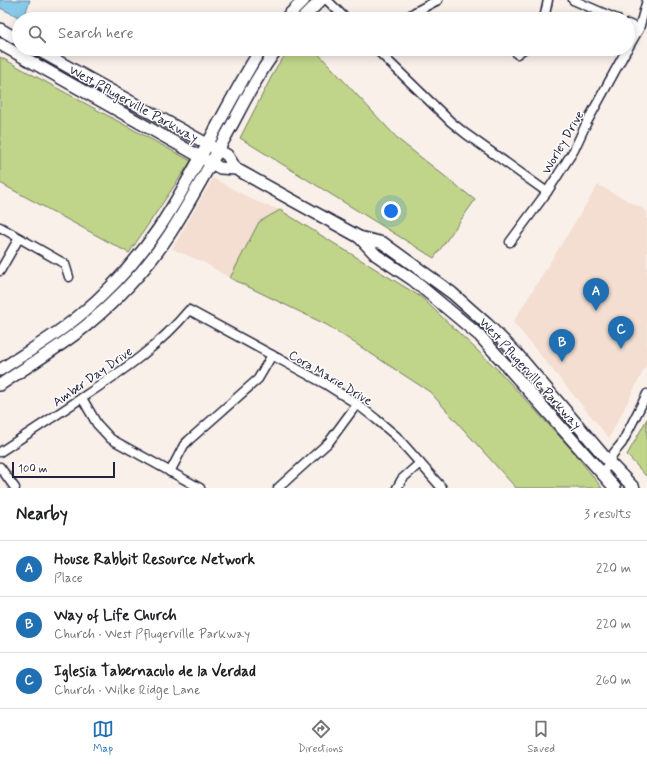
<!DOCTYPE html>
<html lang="en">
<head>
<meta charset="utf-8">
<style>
	:root { --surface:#fff; --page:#f6f6f6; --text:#202124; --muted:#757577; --line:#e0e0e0; --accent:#1f6fb2 }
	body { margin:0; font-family:Mynerve,sans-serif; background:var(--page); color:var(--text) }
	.scale { position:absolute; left:12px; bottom:10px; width:103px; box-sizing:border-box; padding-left:4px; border:2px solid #22223b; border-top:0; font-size:11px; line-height:14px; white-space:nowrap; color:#22223b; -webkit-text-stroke:3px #fff; paint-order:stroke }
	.you { position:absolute; left:391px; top:211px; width:14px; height:14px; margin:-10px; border:3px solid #fff; border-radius:50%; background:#1a73e8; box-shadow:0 0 0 6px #1a73e833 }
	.badge { display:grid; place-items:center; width:26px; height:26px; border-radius:50%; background:var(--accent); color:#fff; font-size:13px; font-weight:700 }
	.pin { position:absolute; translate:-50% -33px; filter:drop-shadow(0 1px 2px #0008) }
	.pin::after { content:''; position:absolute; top:21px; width:14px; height:12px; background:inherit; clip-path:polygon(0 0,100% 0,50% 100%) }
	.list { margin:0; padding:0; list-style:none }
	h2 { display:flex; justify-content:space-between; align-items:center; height:52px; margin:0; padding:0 16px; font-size:17px }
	h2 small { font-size:13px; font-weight:400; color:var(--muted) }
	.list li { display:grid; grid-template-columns:26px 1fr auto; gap:12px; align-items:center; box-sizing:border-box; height:56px; padding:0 16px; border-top:1px solid var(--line) }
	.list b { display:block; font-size:15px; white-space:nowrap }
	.list p { margin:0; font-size:13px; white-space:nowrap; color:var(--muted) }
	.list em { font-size:13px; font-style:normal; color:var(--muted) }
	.icon { flex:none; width:22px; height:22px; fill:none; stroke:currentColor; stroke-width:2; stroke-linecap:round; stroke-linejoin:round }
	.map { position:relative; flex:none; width:647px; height:488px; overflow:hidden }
	.search { position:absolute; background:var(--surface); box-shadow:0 2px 10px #0003; left:12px; right:12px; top:12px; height:44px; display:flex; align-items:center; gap:10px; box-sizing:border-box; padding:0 14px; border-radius:22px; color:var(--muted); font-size:15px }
	.sheet { height:220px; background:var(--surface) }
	nav { display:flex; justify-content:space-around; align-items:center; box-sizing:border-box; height:56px; border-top:1px solid var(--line); background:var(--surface); font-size:11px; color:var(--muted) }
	nav a { display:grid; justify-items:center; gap:2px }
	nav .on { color:var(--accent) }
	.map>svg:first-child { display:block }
	.built { fill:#f3ded1 }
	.green { fill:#c0d58a; stroke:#717c62 }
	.water { fill:#87c9e8; stroke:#5f86a3 }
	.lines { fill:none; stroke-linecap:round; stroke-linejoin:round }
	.street-casing { stroke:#22223b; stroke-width:11 }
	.secondary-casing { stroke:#22223b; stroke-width:14 }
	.street { stroke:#fff; stroke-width:8 }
	.secondary { stroke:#fff; stroke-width:11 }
	.labels { text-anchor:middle; stroke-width:3; stroke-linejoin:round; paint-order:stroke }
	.street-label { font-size:13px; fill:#22223b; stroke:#fff }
</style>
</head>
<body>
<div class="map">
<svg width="647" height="488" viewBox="0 0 647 488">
	<rect width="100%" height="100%" fill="#faf0ea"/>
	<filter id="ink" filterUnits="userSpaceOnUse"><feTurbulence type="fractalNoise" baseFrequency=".025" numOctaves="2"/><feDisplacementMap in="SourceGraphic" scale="8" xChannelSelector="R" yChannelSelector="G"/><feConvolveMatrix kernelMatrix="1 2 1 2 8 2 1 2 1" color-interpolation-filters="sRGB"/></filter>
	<g filter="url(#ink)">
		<g class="built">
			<polygon points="213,178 255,201 280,210 259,222 230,278 203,262 172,249"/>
			<polygon points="598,185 647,211 647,364 609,438 513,322"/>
		</g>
		<g class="green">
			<polygon points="290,49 314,49 399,140 475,200 434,258 240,138 277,66"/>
			<polygon points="0,57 191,161 129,253 0,183"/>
			<polygon points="280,210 421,297 498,370 572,450 602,488 516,488 430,392 327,325 230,278 259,222"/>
			<polygon points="647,419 647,477 627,455"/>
		</g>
		<polygon class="water" points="0,0 30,0 25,14 19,17 0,8"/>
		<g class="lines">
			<defs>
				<g id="street">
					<polyline points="327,0 346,19"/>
					<polyline points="573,0 617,19"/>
					<polyline points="405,19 415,12 438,0"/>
					<polyline points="544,19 548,0"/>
					<polyline points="628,24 639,29"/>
					<polyline points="628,48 639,29 647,0"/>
					<polyline points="376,49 451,122 466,134 547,192"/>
					<polyline points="517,54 524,49"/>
					<polyline points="0,227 65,264 69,277"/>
					<polyline points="510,242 547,192 574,150 587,122 627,49"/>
					<polyline points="0,271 19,238"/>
					<polyline points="82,398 97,424 111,439 200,488"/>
					<path d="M0 452C29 433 58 414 86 395 124 370 160 345 189 310L327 385 357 404 376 419 396 436 442 488"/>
					<polyline points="0,467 15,488"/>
					<polyline points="170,472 184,445 189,440 258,379 272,355"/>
					<polyline points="603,473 613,454 622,443 647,394"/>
					<polyline points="278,488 329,442 357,404"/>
					<polyline points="397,488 402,479 420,463"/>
				</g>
				<g id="secondary">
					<polyline points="285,19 304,0"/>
					<polyline points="302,19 321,0"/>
					<polyline points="0,29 19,40"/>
					<polyline points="0,44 220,168 236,169 359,237 383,243 452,293 487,324 518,355 609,462 634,488"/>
					<polyline points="36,49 227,155 236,169"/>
					<polyline points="359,237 376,255 413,280 480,336 615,488"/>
					<path d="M0 370C27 352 55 336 80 315 109 291 138 259 159 228 197 171 224 107 261 49"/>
					<path d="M0 385C29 365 60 347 87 325 117 300 148 267 169 235 188 206 205 174 222 143 240 111 255 78 277 49"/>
				</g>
			</defs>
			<use href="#street" class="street-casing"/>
			<use href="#secondary" class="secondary-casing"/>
			<use href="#street" class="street"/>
			<use href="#secondary" class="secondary"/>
		</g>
	</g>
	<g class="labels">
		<g class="street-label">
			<text transform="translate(134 103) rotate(29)" y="5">West Pflugerville Parkway</text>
			<text transform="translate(562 142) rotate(-60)" y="5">Worley Drive</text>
			<text transform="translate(531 373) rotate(48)" y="5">West Pflugerville Parkway</text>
			<text transform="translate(92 376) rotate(-35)" y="5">Amber Day Drive</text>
			<text transform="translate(331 377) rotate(31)" y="5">Cora Marie Drive</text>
		</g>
	</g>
</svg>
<div class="scale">100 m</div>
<div class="you"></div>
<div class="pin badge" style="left:596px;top:311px">A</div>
<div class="pin badge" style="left:562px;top:362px">B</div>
<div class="pin badge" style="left:621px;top:349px">C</div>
<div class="search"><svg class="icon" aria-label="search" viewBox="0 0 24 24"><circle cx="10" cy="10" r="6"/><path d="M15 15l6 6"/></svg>Search here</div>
</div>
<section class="sheet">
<h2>Nearby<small>3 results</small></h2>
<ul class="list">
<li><span class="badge">A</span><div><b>House Rabbit Resource Network</b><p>Place</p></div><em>220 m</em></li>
<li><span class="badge">B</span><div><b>Way of Life Church</b><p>Church · West Pflugerville Parkway</p></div><em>220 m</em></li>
<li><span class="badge">C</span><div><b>Iglesia Tabernaculo de la Verdad</b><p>Church · Wilke Ridge Lane</p></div><em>260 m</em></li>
</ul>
</section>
<nav>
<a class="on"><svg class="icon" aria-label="map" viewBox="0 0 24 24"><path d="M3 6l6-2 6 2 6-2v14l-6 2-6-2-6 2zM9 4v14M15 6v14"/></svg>Map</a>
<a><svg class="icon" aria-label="directions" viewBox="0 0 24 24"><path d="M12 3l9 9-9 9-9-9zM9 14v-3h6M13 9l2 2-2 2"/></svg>Directions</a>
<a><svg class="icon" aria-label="saved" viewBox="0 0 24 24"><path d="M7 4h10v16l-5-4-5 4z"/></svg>Saved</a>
</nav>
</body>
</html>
